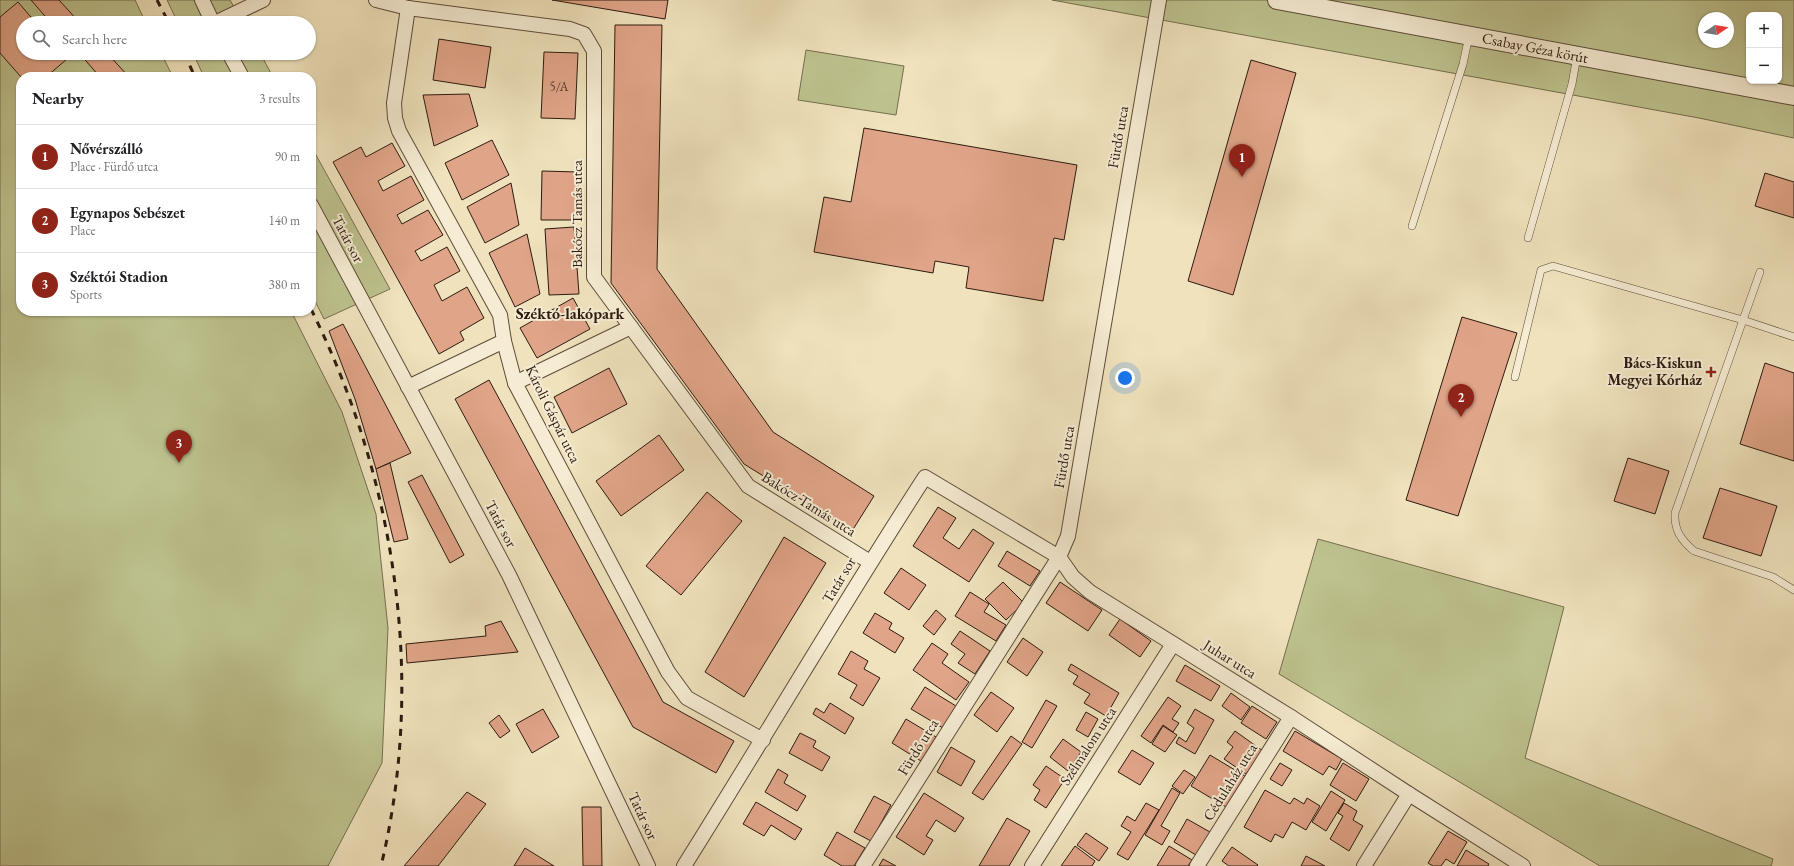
<!DOCTYPE html>
<html lang="en">
<head>
<meta charset="utf-8">
<style>
	:root { --surface:#fff; --page:#f2f2f2; --text:#202124; --muted:#757577; --line:#e0e0e0; --accent:#8f2418 }
	body { margin:0; font-family:"EB Garamond",serif; background:var(--page); color:var(--text) }
	.controls { position:absolute; right:12px; top:12px; display:grid; overflow:hidden; border-radius:8px; box-shadow:0 1px 3px #0004 }
	.controls button { width:36px; height:36px; display:grid; place-items:center; padding:0; border:0; border-bottom:1px solid var(--line); background:var(--surface); color:var(--text); font:20px sans-serif }
	.compass { position:absolute; left:1698px; top:12px; width:36px; height:36px; border-radius:50%; background:var(--surface); box-shadow:0 1px 3px #0004; rotate:78deg }
	.you { position:absolute; left:1125px; top:378px; width:14px; height:14px; margin:-10px; border:3px solid #fff; border-radius:50%; background:#1a73e8; box-shadow:0 0 0 6px #1a73e833 }
	.badge { display:grid; place-items:center; width:26px; height:26px; border-radius:50%; background:var(--accent); color:#fff; font-size:13px; font-weight:700 }
	.pin { position:absolute; translate:-50% -33px; filter:drop-shadow(0 1px 2px #0008) }
	.pin::after { content:''; position:absolute; top:21px; width:14px; height:12px; background:inherit; clip-path:polygon(0 0,100% 0,50% 100%) }
	.list { margin:0; padding:0; list-style:none }
	h2 { display:flex; justify-content:space-between; align-items:center; height:52px; margin:0; padding:0 16px; font-size:17px }
	h2 small { font-size:13px; font-weight:400; color:var(--muted) }
	.list li { display:grid; grid-template-columns:26px 1fr auto; gap:12px; align-items:center; box-sizing:border-box; height:64px; padding:0 16px; border-top:1px solid var(--line) }
	.list b { display:block; font-size:15px; white-space:nowrap }
	.list p { margin:0; font-size:13px; white-space:nowrap; color:var(--muted) }
	.list em { font-size:13px; font-style:normal; color:var(--muted) }
	.icon { flex:none; width:22px; height:22px; fill:none; stroke:currentColor; stroke-width:2; stroke-linecap:round; stroke-linejoin:round }
	.map { position:relative; flex:none; width:1794px; height:866px; overflow:hidden }
	.search { position:absolute; background:var(--surface); box-shadow:0 1px 3px #0004; left:16px; top:16px; width:300px; height:44px; display:flex; align-items:center; gap:10px; box-sizing:border-box; padding:0 14px; border-radius:22px; color:var(--muted); font-size:15px }
	.panel { position:absolute; background:var(--surface); box-shadow:0 1px 3px #0004; left:16px; top:72px; width:300px; height:244px; border-radius:16px }
	.map>svg:first-child { display:block }
	.green { fill:#bdc28e; stroke:#756e4e; fill-rule:evenodd }
	.building { fill:#e0a488; stroke:#2d1a0f }
	.lines { fill:none; stroke-linecap:round; stroke-linejoin:round }
	.service-casing { stroke:#5e4c3a; stroke-width:8 }
	.minor-casing { stroke:#5e4c3a; stroke-width:16 }
	.tertiary-casing { stroke:#5e4c3a; stroke-width:20 }
	.service { stroke:#f5ecd3; stroke-width:7 }
	.minor { stroke:#f5ecd3; stroke-width:14 }
	.tertiary { stroke:#f5ecd3; stroke-width:18 }
	.rail { stroke:#2d1a0f; stroke-width:3; stroke-dasharray:7 7; stroke-linecap:butt }
	.poi-dot { fill:#8f2418; stroke:#f5ecd3; stroke-width:1.5 }
	.labels { text-anchor:middle; stroke-width:4; stroke-linejoin:round; paint-order:stroke }
	.number-label { font-size:13px; fill:#5a3c2d }
	.street-label { font-size:15px; fill:#2d1a0f; stroke:#f5ecd3 }
	.poi-label { font-size:15px; font-weight:bold; fill:#2d1a0f; stroke:#f5ecd3; text-anchor:end }
	.neighbourhood-label { font-size:16px; font-weight:bold; fill:#2d1a0f; stroke:#f5ecd3 }
</style>
</head>
<body>
<div class="map">
<svg width="1794" height="866" viewBox="0 0 1794 866">
	<rect width="100%" height="100%" fill="#efe2bc"/>
	<filter id="stains"><feTurbulence type="fractalNoise" baseFrequency=".005" numOctaves="4"/><feColorMatrix values="0 0 0 0 .2 0 0 0 0 .09 0 0 0 0 .02 0 0 0 .5 -.17"/></filter>
	<radialGradient id="worn" r=".72"><stop offset=".6" stop-color="#630" stop-opacity="0"/><stop offset="1" stop-color="#630" stop-opacity=".3"/></radialGradient>
	<g class="green">
		<polygon points="0,0 135,0 146,23 23,23 23,53 161,53 173,77 21,77 21,311 291,311 342,412 376,514 388,628 382,763 328,866 0,866"/>
		<polygon points="167,0 230,0 243,23 178,23"/>
		<path d="M1052 0H1794V138L1699 118ZM1749 15H1779V81H1749ZM1704 18H1728V42H1704Z"/>
		<polygon points="806,50 904,66 896,115 798,100"/>
		<polygon points="193,53 260,53 273,77 204,77"/>
		<polygon points="311,146 390,289 324,319 311,293"/>
		<polygon points="1318,539 1564,607 1525,758 1773,859 1771,866 1600,866 1279,674"/>
	</g>
	<g class="building">
		<polygon points="31,0 59,0 80,23 51,23"/>
		<polygon points="552,0 668,0 665,19"/>
		<polygon points="18,2 36,23 23,23 23,53 62,53 67,59 46,77 21,77 0,53 0,17"/>
		<polygon points="615,25 662,25 657,269 773,432 874,496 852,531 744,464 611,283"/>
		<polygon points="439,39 491,47 485,88 433,80"/>
		<polygon points="544,52 578,53 575,119 541,118"/>
		<polygon points="79,53 107,53 129,77 100,77"/>
		<polygon points="1251,60 1296,73 1233,295 1188,281"/>
		<polygon points="469,94 478,126 434,146 423,95"/>
		<polygon points="864,128 1077,165 1064,240 1054,238 1043,301 966,288 969,267 935,261 933,273 814,252 824,197 851,202"/>
		<polygon points="492,140 509,175 462,200 445,163"/>
		<polygon points="392,143 405,166 378,181 383,191 411,176 424,200 397,215 402,224 428,210 443,235 415,251 421,261 447,247 460,271 434,285 442,301 467,287 484,318 460,332 464,340 439,354 333,162 361,147 366,157"/>
		<polygon points="542,171 578,172 577,220 541,220"/>
		<polygon points="1765,173 1794,182 1794,218 1755,206"/>
		<polygon points="511,183 519,225 485,243 467,207"/>
		<polygon points="574,227 579,294 549,295 545,229"/>
		<polygon points="527,234 540,294 515,307 489,253"/>
		<polygon points="573,298 590,329 537,358 520,328"/>
		<polygon points="1462,317 1517,333 1458,516 1406,500"/>
		<polygon points="343,324 411,453 376,469 355,399 329,331"/>
		<polygon points="1765,363 1794,373 1794,461 1740,444"/>
		<polygon points="609,368 627,404 572,433 554,397"/>
		<polygon points="489,380 663,702 734,741 716,773 633,727 455,399"/>
		<polygon points="659,435 684,470 621,516 596,481"/>
		<polygon points="1628,458 1669,471 1655,514 1614,501"/>
		<polygon points="390,463 408,539 394,542 376,469"/>
		<polygon points="422,475 464,555 450,563 408,482"/>
		<polygon points="1720,488 1777,506 1761,556 1703,538"/>
		<polygon points="707,492 742,521 681,595 646,566"/>
		<polygon points="938,507 956,518 943,538 959,549 973,529 994,543 969,582 913,546"/>
		<polygon points="784,537 826,563 744,697 705,672"/>
		<polygon points="1007,551 1040,571 1030,586 998,566"/>
		<polygon points="901,568 926,585 909,610 884,593"/>
		<polygon points="1003,582 1024,603 1006,620 985,599"/>
		<polygon points="1060,582 1102,610 1088,631 1046,603"/>
		<polygon points="970,592 989,604 984,612 1006,625 996,641 955,616"/>
		<polygon points="936,610 946,619 934,635 923,626"/>
		<polygon points="875,613 892,623 889,629 904,638 895,653 863,633"/>
		<polygon points="1120,619 1151,641 1140,657 1109,635"/>
		<polygon points="501,621 518,652 407,663 406,644 486,636 485,626"/>
		<polygon points="960,631 990,651 975,674 958,663 965,654 951,644"/>
		<polygon points="1023,638 1043,652 1027,676 1007,662"/>
		<polygon points="932,643 948,654 942,663 969,682 956,700 913,670"/>
		<polygon points="851,651 868,661 864,669 880,678 863,706 850,698 857,685 838,674"/>
		<polygon points="1071,664 1119,693 1106,716 1084,703 1090,694 1073,684 1078,676 1068,670"/>
		<polygon points="1185,665 1220,686 1211,701 1176,681"/>
		<polygon points="925,687 956,706 943,728 911,709"/>
		<polygon points="991,692 1014,708 997,732 974,715"/>
		<polygon points="1231,693 1250,707 1241,720 1222,706"/>
		<polygon points="1168,697 1181,706 1172,719 1179,723 1173,732 1163,725 1151,743 1141,736"/>
		<polygon points="1046,700 1057,706 1032,748 1022,742"/>
		<polygon points="830,703 854,718 845,734 813,714 816,708 824,713"/>
		<polygon points="1252,706 1277,722 1266,739 1241,723"/>
		<polygon points="543,709 559,737 532,753 516,724"/>
		<polygon points="1195,709 1214,720 1195,754 1176,743 1179,737 1186,742 1194,728 1187,723"/>
		<polygon points="1086,712 1098,719 1088,737 1076,730"/>
		<polygon points="499,715 510,731 500,738 489,723"/>
		<polygon points="906,719 936,737 921,761 892,743"/>
		<polygon points="1163,726 1177,735 1165,752 1152,744"/>
		<polygon points="1235,731 1263,751 1246,774 1224,759 1233,747 1227,742"/>
		<polygon points="1295,731 1342,759 1336,770 1329,766 1323,775 1283,751"/>
		<polygon points="800,733 816,741 813,747 830,757 822,771 789,753"/>
		<polygon points="1011,736 1022,744 983,800 972,793"/>
		<polygon points="1063,739 1081,752 1068,771 1050,757"/>
		<polygon points="951,747 975,761 961,786 937,772"/>
		<polygon points="1132,750 1154,763 1140,785 1118,772"/>
		<polygon points="1210,755 1245,776 1226,807 1191,786"/>
		<polygon points="1280,763 1292,770 1282,786 1270,779"/>
		<polygon points="1343,763 1369,779 1356,801 1330,785"/>
		<polygon points="1046,766 1065,779 1046,808 1034,800 1040,790 1033,785"/>
		<polygon points="778,769 788,775 784,783 806,796 797,811 765,792"/>
		<polygon points="1184,770 1195,777 1183,794 1172,786"/>
		<polygon points="1172,788 1180,793 1161,826 1170,831 1162,845 1145,835"/>
		<polygon points="1265,790 1290,804 1294,798 1304,804 1307,798 1320,806 1306,830 1292,822 1283,838 1275,834 1271,842 1244,827"/>
		<polygon points="1331,791 1345,800 1326,831 1312,822"/>
		<polygon points="467,792 486,804 438,866 404,866"/>
		<polygon points="924,793 964,818 955,832 936,820 926,836 933,840 924,855 896,837"/>
		<polygon points="874,796 891,805 871,841 854,832"/>
		<polygon points="756,802 802,829 795,840 771,825 764,836 743,824"/>
		<polygon points="1146,803 1159,810 1128,860 1117,854 1131,832 1121,826 1127,816 1135,821"/>
		<polygon points="1344,803 1357,811 1353,820 1363,826 1349,851 1330,839 1343,816 1338,813"/>
		<polygon points="582,807 601,807 602,866 583,866"/>
		<polygon points="1007,818 1030,831 1009,866 979,866"/>
		<polygon points="1187,819 1210,832 1196,855 1174,842"/>
		<polygon points="1448,831 1467,842 1454,864 1446,859 1441,866 1433,866 1428,863"/>
		<polygon points="837,832 865,848 854,866 842,866 824,855"/>
		<polygon points="1086,833 1108,848 1099,861 1077,845"/>
		<polygon points="1075,846 1095,861 1092,866 1061,866"/>
		<polygon points="1169,846 1192,860 1188,866 1157,866"/>
		<polygon points="1232,847 1258,865 1257,866 1229,866 1222,861"/>
		<polygon points="525,848 554,866 514,866"/>
		<polygon points="1466,850 1489,864 1488,866 1457,866"/>
		<polygon points="1306,856 1325,866 1301,866"/>
		<polygon points="883,859 896,866 879,866"/>
	</g>
	<g class="lines">
		<defs>
			<g id="service">
				<polyline points="1412,226 1463,64 1469,36"/>
				<polyline points="1528,238 1572,84 1577,56"/>
				<path d="M1794 337 1743 320 1675 513C1674 530 1681 540 1694 551L1773 577 1794 590"/>
				<polyline points="1515,377 1541,270 1553,266 1743,320 1760,272"/>
			</g>
			<g id="minor">
				<polyline points="202,0 213,23"/>
				<polyline points="376,0 408,8 570,29 584,34 594,51 594,277 748,486 870,562"/>
				<polyline points="408,8 394,103 395,118 399,131 500,315 504,341 515,383 668,672 687,698 763,740"/>
				<polyline points="215,23 263,0"/>
				<polyline points="229,53 242,77"/>
				<polyline points="311,205 509,575 648,866"/>
				<polyline points="515,383 631,327"/>
				<polyline points="408,387 504,341"/>
				<path d="M684 866C765 737 842 605 925 477L1059 557 1073 577 1090 592 1291 717 1409 794 1523 866"/>
				<polyline points="863,866 1059,557 1068,536 1159,0"/>
				<polyline points="1032,866 1173,644"/>
				<polyline points="1197,866 1291,717"/>
				<polyline points="1364,866 1409,794"/>
			</g>
			<polyline id="tertiary" points="1277,0 1794,96"/>
		</defs>
		<use href="#service" class="service-casing"/>
		<use href="#minor" class="minor-casing"/>
		<use href="#tertiary" class="tertiary-casing"/>
		<use href="#service" class="service"/>
		<use href="#minor" class="minor"/>
		<use href="#tertiary" class="tertiary"/>
		<g class="rail">
			<polyline points="157,0 169,23"/>
			<polyline points="184,53 195,77"/>
			<path d="M311 309C396 480 426 680 381 866"/>
		</g>
	</g>
	<path class="poi-dot" d="M1709 366h4v4h4v4h-4v4h-4v-4h-4v-4h4z"/>
	<g class="labels">
		<g class="number-label">
			<text x="559" y="91">5/A</text>
		</g>
		<g class="street-label">
			<text transform="translate(1535 48) rotate(11)" y="5">Csabay Géza körút</text>
			<text transform="translate(1118 137) rotate(-80)" y="5">Fürdő utca</text>
			<text transform="translate(577 214) rotate(-90)" y="5">Bakócz Tamás utca</text>
			<text transform="translate(348 239) rotate(62)" y="5">Tatár sor</text>
			<text transform="translate(553 414) rotate(64)" y="5">Károli Gáspár utca</text>
			<text transform="translate(1064 457) rotate(-80)" y="5">Fürdő utca</text>
			<text transform="translate(809 504) rotate(32)" y="5">Bakócz Tamás utca</text>
			<text transform="translate(501 524) rotate(62)" y="5">Tatár sor</text>
			<text transform="translate(839 580) rotate(-59)" y="5">Tatár sor</text>
			<text transform="translate(1230 659) rotate(32)" y="5">Juhar utca</text>
			<text transform="translate(1088 746) rotate(-57)" y="5">Szélmalom utca</text>
			<text transform="translate(918 747) rotate(-58)" y="5">Fürdő utca</text>
			<text transform="translate(1230 782) rotate(-58)" y="5">Cédulaház utca</text>
			<text transform="translate(643 816) rotate(65)" y="5">Tatár sor</text>
		</g>
		<g class="poi-label">
			<text x="1702" y="368">Bács-Kiskun<tspan x="1702" dy="17">Megyei Kórház</tspan></text>
		</g>
		<g class="neighbourhood-label">
			<text x="570" y="319">Széktó-lakópark</text>
		</g>
	</g>
	<rect width="100%" height="100%" filter="url(#stains)"/>
	<rect width="100%" height="100%" fill="url(#worn)"/>
</svg>
<div class="controls">
<button>+</button>
<button>−</button>
</div>
<svg class="compass" viewBox="-18 -18 36 36"><path d="M0-13l5 13h-10z" fill="#e53935"/><path d="M0 13l5-13h-10z" fill="#757577"/></svg>
<div class="you"></div>
<div class="pin badge" style="left:1242px;top:177px">1</div>
<div class="pin badge" style="left:1461px;top:417px">2</div>
<div class="pin badge" style="left:179px;top:463px">3</div>
<div class="search"><svg class="icon" aria-label="search" viewBox="0 0 24 24"><circle cx="10" cy="10" r="6"/><path d="M15 15l6 6"/></svg>Search here</div>
<section class="panel">
<h2>Nearby<small>3 results</small></h2>
<ul class="list">
<li><span class="badge">1</span><div><b>Nővérszálló</b><p>Place · Fürdő utca</p></div><em>90 m</em></li>
<li><span class="badge">2</span><div><b>Egynapos Sebészet</b><p>Place</p></div><em>140 m</em></li>
<li><span class="badge">3</span><div><b>Széktói Stadion</b><p>Sports</p></div><em>380 m</em></li>
</ul>
</section>
</div>
</body>
</html>
